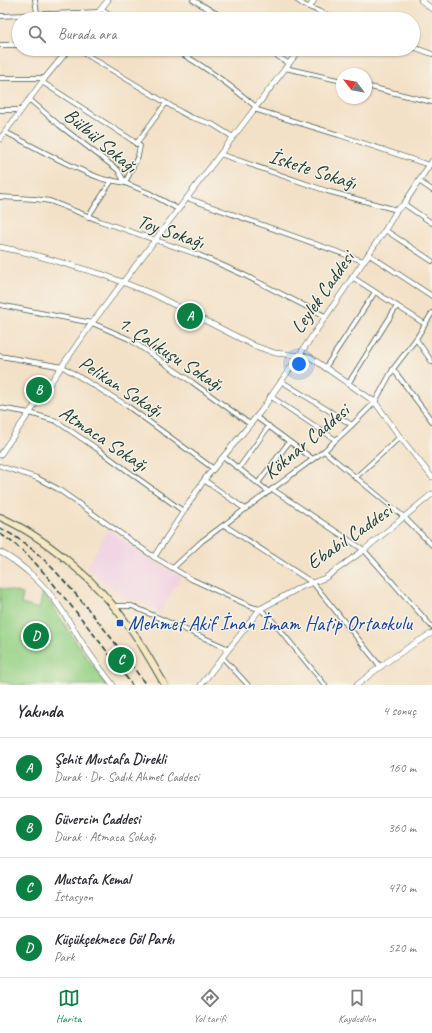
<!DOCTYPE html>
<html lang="tr">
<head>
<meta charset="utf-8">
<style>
	:root { --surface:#fff; --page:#f7f7f7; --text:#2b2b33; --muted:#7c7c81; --line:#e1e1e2; --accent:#0b8043 }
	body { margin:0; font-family:Caveat,sans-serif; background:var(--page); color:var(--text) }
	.compass { position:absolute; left:336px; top:68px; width:36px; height:36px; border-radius:50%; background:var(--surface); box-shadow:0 1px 3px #0004; rotate:301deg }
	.you { position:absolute; left:299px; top:364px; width:14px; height:14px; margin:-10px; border:3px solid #fff; border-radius:50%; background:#1a73e8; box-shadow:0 0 0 6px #1a73e833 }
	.badge { display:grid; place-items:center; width:26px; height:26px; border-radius:50%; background:var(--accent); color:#fff; font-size:13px; font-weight:700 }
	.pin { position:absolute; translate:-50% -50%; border:2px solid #fff; box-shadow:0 1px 4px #0006 }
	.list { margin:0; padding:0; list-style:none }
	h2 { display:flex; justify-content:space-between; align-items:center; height:52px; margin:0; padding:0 16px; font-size:17px }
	h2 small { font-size:13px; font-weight:400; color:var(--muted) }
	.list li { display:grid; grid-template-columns:26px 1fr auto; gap:12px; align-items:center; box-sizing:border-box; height:60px; padding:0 16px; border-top:1px solid var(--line) }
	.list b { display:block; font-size:15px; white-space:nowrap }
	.list p { margin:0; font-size:13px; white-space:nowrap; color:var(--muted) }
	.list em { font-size:13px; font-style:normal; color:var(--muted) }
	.icon { flex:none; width:22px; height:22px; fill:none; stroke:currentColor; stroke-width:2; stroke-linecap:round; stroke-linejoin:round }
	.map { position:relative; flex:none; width:432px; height:685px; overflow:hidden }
	.search { position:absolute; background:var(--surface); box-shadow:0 1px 3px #0004; left:12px; right:12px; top:12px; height:44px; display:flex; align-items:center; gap:10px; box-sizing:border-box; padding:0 14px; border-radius:22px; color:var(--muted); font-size:15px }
	.sheet { height:292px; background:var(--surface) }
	nav { display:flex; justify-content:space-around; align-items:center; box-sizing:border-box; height:56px; border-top:1px solid var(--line); background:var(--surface); font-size:11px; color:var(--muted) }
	nav a { display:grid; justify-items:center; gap:2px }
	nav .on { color:var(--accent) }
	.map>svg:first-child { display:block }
	.built { fill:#f1d0e3 }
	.green { fill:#95d185; stroke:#5a875c }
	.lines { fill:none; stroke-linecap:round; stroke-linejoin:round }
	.minor-casing { stroke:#3f564a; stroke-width:5.5 }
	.tertiary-casing { stroke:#3f564a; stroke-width:6 }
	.secondary-casing { stroke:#3f564a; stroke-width:8 }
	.minor { stroke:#fff; stroke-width:4 }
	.tertiary { stroke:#fff; stroke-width:5 }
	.secondary { stroke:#f7e8c3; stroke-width:6 }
	.rail { stroke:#1f3d34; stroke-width:1.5; stroke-dasharray:6 3; stroke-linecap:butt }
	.transit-dot { fill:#1a4fb4; stroke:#f7f3e8; stroke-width:1.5 }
	.labels { text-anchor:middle; stroke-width:3; stroke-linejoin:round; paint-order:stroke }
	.street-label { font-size:20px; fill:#1f3d34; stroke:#f7f3e8 }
	.transit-label { font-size:20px; fill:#164399; stroke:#f7f3e8; text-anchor:start }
</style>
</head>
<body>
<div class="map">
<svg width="432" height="685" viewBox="0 0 432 685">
	<rect width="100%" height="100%" fill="#f7f3e8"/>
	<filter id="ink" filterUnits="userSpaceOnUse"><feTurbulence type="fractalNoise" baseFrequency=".025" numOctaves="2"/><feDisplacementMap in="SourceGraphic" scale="8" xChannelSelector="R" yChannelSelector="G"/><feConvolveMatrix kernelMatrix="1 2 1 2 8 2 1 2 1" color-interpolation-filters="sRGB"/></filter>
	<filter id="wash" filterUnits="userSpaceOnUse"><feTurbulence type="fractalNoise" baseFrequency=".012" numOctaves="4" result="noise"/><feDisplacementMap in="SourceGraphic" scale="16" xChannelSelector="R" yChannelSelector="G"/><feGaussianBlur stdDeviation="0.9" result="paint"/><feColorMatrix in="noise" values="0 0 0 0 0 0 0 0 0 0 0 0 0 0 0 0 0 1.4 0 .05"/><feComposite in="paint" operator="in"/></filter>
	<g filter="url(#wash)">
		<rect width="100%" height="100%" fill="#f3e1c7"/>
		<polygon class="built" points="108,529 151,560 181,577 160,613 138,601 124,598 87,567"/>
		<polygon class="green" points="0,588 23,594 21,604 39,609 43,592 85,655 108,685 12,685 0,680"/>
	</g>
	<g filter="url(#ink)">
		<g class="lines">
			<defs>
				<g id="minor">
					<polyline points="35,0 38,19"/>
					<polyline points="193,0 226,19"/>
					<polyline points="297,0 304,5 337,19"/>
					<polyline points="102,9 117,19"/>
					<polyline points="0,16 98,12"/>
					<polyline points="0,45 19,45"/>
					<polyline points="413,47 432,54"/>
					<polyline points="77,49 181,112 190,117 212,124 233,137"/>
					<path d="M173 49C205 66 229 84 256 107"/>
					<polyline points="267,49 289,64"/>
					<polyline points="285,68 342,81"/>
					<polyline points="0,78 45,78"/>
					<polyline points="366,86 432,102"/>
					<polyline points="29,99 59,125 118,170 125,183 149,193 178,209"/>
					<polyline points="254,109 339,135 429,165"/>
					<polyline points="0,110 21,110"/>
					<path d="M5 132C37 148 69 167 103 179 110 181 118 181 125 183L138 156 140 146 132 140 42 82"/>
					<polyline points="136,144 166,103"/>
					<polyline points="220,154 327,191 397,210"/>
					<polyline points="419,181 432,190"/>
					<polyline points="0,197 35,199 50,201 100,221 199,255 244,275 325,316"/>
					<polyline points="187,198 363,261"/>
					<polyline points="404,204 432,223"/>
					<polyline points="88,217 112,180"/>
					<polyline points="385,230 432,261"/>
					<polyline points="368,254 432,296"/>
					<polyline points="352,277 425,324"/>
					<polyline points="0,305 92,323 129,339 192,382 250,424"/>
					<polyline points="416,339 432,362"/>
					<polyline points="0,356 63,367 126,405 214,469"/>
					<polyline points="325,368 375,292"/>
					<polyline points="393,369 432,421"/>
					<polyline points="281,381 352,425"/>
					<polyline points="348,384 397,306"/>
					<polyline points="270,396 336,440"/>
					<polyline points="0,408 30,413 56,421 96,448 183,511"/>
					<polyline points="256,417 313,459"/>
					<polyline points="324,451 404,517 432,545"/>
					<polyline points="224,457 269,492"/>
					<polyline points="0,466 37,478 58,489 154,557 191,579 252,607 260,609 271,619 325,685"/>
					<polyline points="239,468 269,426"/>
					<polyline points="355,478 400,437"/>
					<polyline points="204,480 245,509"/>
					<polyline points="258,483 289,442"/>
					<polyline points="272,489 364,550 432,627"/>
					<polyline points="224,525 313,583 380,666"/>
					<polyline points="173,568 202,541 324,451 352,425 375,402 393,369 416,339 432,313"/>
					<polyline points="113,606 132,606 229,649"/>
					<polyline points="223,658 248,685"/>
				</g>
				<g id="tertiary">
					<polyline points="421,0 432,9"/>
					<polyline points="310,7 314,0"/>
					<polyline points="93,19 108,0"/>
					<polyline points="323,19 326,15"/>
					<polyline points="0,139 45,78 69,49"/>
					<polyline points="0,247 28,253 104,275 153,294 255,346 275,353 310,357 375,402 400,437 432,477"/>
					<polyline points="0,455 92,323 300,49"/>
					<path d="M0 552C22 564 45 585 59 606 69 620 77 636 87 650 95 662 104 673 113 685"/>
					<polyline points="154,557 204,480 261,411 385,230 397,210 404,204 432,161"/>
					<polyline points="201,685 260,609 301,587 325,578 364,550 432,494"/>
					<path d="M357 685C381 665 406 648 432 633"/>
				</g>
				<path id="secondary" d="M0 517C46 537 100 584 128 625 142 644 153 665 165 685"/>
			</defs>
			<use href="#minor" class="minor-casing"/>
			<use href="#tertiary" class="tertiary-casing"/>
			<use href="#secondary" class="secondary-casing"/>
			<use href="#minor" class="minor"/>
			<use href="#tertiary" class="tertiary"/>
			<use href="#secondary" class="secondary"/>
			<g class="rail">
				<path d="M0 528C34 545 59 574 83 603 105 629 126 657 146 685"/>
				<path d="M0 534C25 549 45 573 63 596 87 625 110 655 132 685"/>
			</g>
		</g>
	</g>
	<rect class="transit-dot" x="116" y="619" width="8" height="8" rx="2"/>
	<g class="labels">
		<g class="street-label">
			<text transform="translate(101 140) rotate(40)" y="7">Bülbül Sokağı</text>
			<text transform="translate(313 169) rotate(18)" y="7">İskete Sokağı</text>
			<text transform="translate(171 231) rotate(19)" y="7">Toy Sokağı</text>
			<text transform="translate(322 292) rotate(-55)" y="7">Leylek Caddesi</text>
			<text transform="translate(171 353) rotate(33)" y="7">1. Çalıkuşu Sokağı</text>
			<text transform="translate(121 386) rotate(33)" y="7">Pelikan Sokağı</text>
			<text transform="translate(104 438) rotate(34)" y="7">Atmaca Sokağı</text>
			<text transform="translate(306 441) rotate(-40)" y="7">Köknar Caddesi</text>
			<text transform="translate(349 536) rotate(-35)" y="7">Ebabil Caddesi</text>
		</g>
		<g class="transit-label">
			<text x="128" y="630">Mehmet Akif İnan İmam Hatip Ortaokulu</text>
		</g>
	</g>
</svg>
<svg class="compass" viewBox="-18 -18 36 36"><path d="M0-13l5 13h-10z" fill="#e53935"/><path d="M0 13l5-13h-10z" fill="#7c7c81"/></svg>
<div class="you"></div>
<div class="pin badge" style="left:190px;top:316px">A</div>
<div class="pin badge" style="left:39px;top:390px">B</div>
<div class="pin badge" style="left:121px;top:660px">C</div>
<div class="pin badge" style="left:36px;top:636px">D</div>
<div class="search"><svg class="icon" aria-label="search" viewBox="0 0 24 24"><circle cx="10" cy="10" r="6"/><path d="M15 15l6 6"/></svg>Burada ara</div>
</div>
<section class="sheet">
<h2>Yakında<small>4 sonuç</small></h2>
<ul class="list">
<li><span class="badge">A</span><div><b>Şehit Mustafa Direkli</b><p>Durak · Dr. Sadık Ahmet Caddesi</p></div><em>160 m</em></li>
<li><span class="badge">B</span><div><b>Güvercin Caddesi</b><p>Durak · Atmaca Sokağı</p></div><em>360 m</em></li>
<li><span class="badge">C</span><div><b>Mustafa Kemal</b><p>İstasyon</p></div><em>470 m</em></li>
<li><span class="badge">D</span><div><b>Küçükçekmece Göl Parkı</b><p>Park</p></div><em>520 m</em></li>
</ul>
</section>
<nav>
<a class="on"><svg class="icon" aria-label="map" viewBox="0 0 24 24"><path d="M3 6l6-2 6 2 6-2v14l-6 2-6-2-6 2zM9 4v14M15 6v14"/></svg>Harita</a>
<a><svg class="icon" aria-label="directions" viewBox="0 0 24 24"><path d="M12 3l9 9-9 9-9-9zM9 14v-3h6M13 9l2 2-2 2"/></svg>Yol tarifi</a>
<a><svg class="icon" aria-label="saved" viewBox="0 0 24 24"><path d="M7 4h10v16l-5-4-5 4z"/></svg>Kaydedilen</a>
</nav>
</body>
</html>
